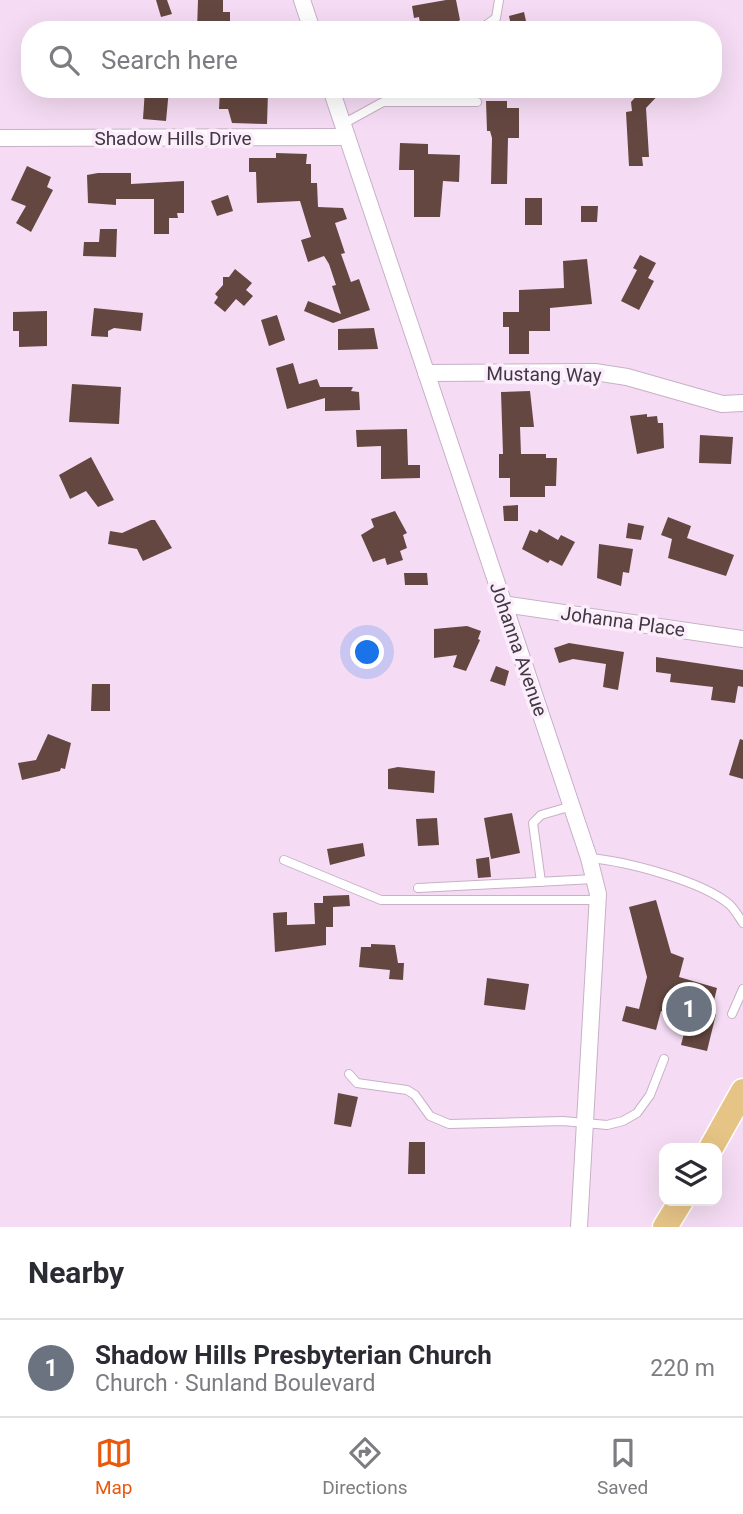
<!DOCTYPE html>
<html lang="en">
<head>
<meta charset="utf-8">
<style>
	:root { --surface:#fff; --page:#f2f2f3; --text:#2b2b33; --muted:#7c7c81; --line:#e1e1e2; --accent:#ea580c }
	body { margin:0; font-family:Roboto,sans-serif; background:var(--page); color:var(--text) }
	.controls { position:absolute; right:21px; bottom:21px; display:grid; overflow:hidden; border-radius:14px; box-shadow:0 7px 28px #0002 }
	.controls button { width:63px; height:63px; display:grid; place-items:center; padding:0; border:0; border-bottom:2px solid var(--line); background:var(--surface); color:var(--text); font:35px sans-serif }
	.you { position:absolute; left:368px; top:653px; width:24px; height:24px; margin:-18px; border:5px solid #fff; border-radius:50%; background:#1a73e8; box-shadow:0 0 0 10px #1a73e833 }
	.badge { display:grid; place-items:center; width:46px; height:46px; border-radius:50%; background:var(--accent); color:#fff; font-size:23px; font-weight:700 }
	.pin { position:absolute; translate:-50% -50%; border:4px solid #fff; box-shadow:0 2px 7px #0006 }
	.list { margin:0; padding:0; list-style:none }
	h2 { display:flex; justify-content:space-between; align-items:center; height:91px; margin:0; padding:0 28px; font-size:30px }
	h2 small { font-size:23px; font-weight:400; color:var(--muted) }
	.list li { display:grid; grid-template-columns:46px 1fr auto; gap:21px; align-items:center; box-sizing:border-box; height:98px; padding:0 28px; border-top:2px solid var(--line) }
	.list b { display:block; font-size:26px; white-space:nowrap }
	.list p { margin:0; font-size:23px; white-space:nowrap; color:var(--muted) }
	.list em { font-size:23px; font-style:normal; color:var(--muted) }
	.icon { flex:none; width:38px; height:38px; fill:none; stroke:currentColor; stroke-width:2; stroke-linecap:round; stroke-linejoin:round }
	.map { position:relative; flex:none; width:743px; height:1227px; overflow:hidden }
	.search { position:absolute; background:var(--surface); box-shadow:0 7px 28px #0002; left:21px; right:21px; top:21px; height:77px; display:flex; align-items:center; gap:18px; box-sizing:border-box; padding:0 24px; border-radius:28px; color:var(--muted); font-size:26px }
	.sheet { height:189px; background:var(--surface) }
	nav { display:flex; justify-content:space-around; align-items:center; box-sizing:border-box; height:98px; border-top:2px solid var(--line); background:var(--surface); font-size:19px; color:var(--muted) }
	nav a { display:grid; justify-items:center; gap:4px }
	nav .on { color:var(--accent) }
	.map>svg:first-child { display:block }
	.building { fill:#644740 }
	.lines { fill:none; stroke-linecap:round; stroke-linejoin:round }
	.lane-casing { stroke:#c8b0c7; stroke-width:10 }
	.street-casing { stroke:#c8b0c7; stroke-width:18 }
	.primary-casing { stroke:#fff; stroke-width:27 }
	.lane { stroke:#fff; stroke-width:8 }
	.street { stroke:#fff; stroke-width:16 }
	.primary { stroke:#e6c486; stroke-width:24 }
	.labels { text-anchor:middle; stroke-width:7; stroke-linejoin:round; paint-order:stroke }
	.street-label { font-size:19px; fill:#413740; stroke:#fcedfc }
</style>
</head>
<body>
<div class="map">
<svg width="743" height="1227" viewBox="0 0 743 1227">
	<rect width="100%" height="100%" fill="#f5dcf4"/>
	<g class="building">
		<polygon points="156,0 167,0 172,14 161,17"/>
		<polygon points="198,0 223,0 223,12 230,12 230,30 197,30"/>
		<polygon points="446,0 456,0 460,20 454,24 455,30 421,30 419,17 414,18 412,6"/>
		<polygon points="524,12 528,30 512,30 509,16"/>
		<polygon points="145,89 169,89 166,121 143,119"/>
		<polygon points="220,89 260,89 260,92 268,92 267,124 232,123 228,109 219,109"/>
		<polygon points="643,89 664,89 646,108 649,157 642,157 643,166 629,166 626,112 632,111 631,102"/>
		<polygon points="486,101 507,101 507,108 519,108 519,138 508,138 507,184 491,184 492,138 490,131 487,131"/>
		<polygon points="400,143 428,144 428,154 460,155 459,182 443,181 440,217 414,217 414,170 399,170"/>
		<polygon points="276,153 307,154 306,164 311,164 311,183 317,183 318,207 343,208 347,219 335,223 345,253 341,254 351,282 359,279 370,310 333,323 304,311 308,301 341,314 332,286 336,285 329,264 324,256 308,262 301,240 311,237 300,201 257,203 256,172 249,172 249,158 276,158"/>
		<polygon points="27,166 51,177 47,187 53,190 31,232 16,223 26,206 11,200"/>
		<polygon points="98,173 131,173 131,184 184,181 184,213 177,213 178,218 169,218 169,234 154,234 154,199 116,199 116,205 88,203 87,175"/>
		<polygon points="228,195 233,211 217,216 211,201"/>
		<rect x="525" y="198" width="17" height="27"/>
		<polygon points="581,206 598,206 597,222 581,222"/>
		<polygon points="100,229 117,229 116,257 83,256 84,242 99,242"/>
		<polygon points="640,255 656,263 648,278 654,281 639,310 621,301 637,270 633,268"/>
		<polygon points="587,259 592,304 550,308 550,331 529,331 529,354 509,354 509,327 503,327 503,312 519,312 519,290 564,288 563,261"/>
		<polygon points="235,269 252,283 246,290 253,296 244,306 236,299 225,312 214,303 218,297 215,294 223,285 223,277 229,277"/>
		<polygon points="94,308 143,313 141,331 114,328 108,331 108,337 91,336"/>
		<polygon points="47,311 47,346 19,347 19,331 13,331 13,312"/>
		<polygon points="277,315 285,340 269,346 261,320"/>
		<polygon points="374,328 378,349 338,350 338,329"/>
		<polygon points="293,363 299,384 317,379 320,387 353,387 351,391 359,392 360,410 325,411 325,398 287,409 276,368"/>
		<polygon points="72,384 121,387 119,424 69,422"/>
		<polygon points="530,391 534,427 520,427 521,454 546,454 546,458 557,458 556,486 545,486 545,497 510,497 510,478 499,478 499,454 503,454 501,392"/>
		<polygon points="647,414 647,417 657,416 658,423 663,423 664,448 637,454 630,416"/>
		<polygon points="407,429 408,465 420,465 420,478 381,479 381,446 357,447 356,430"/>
		<polygon points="700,435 733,437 731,464 699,463"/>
		<polygon points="91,457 114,500 98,507 86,491 70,499 59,475"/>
		<polygon points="518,505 518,521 504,521 503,506"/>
		<polygon points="395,511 407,533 403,535 407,548 400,551 403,560 387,565 385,558 373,562 361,535 374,527 371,519"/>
		<polygon points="668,517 691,526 687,538 734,555 726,576 668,558 672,539 661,535"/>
		<polygon points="151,520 155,520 172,548 143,561 137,549 108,544 110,531 122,533"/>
		<polygon points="628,523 644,526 641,540 626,538"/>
		<polygon points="539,529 558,540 561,535 575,542 562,566 550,560 548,563 522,549 530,530 537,533"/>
		<polygon points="599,544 633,549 629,573 623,572 621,586 597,578"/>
		<polygon points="404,573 427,573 428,585 405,585"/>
		<polygon points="467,626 481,631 478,639 480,640 466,671 453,667 457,655 434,658 434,629"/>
		<polygon points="569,643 624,652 618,690 603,687 606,664 573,659 559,663 554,648"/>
		<polygon points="656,657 743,670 743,687 738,686 735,703 711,700 713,687 670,682 671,674 656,672"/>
		<polygon points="496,666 509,671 505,686 490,681"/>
		<polygon points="92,684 110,684 110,711 91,711"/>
		<polygon points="48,734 71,743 65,769 61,768 60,771 22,780 18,763 36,760"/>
		<polygon points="740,739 743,740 743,779 729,775"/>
		<polygon points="398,767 435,771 434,793 388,789 388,769"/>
		<polygon points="512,813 520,853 491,859 484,818"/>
		<polygon points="437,818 439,845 418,846 416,819"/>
		<polygon points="363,843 365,856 330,865 327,849"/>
		<polygon points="489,857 491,877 478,878 476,859"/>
		<polygon points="349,895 350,906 333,907 333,927 326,927 326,945 275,952 273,913 287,912 287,925 315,924 314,903 323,903 323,896"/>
		<polygon points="656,900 671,953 684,958 679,977 717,988 711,1013 716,1014 707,1051 681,1045 688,1018 661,1011 656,1030 622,1021 626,1006 639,1009 647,977 629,907"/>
		<polygon points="371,944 395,945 398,963 404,963 403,980 389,979 390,970 359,967 361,947 371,947"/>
		<polygon points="487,978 529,984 525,1010 484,1005"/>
		<polygon points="338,1093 358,1097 351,1127 334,1124"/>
		<polygon points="409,1142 425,1142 425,1174 408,1174"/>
	</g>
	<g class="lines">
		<defs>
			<g id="lane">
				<polyline points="479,30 496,18 499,0"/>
				<polyline points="343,124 383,102 477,102"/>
				<path d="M589 858C625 861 703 881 730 905 735 910 739 917 743 923"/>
				<polyline points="284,860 381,900 598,900"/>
				<polyline points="541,882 533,823 541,815 572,806"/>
				<polyline points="418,888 594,879"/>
				<polyline points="732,1014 743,989"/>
				<polyline points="349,1074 357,1083 407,1090 415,1095 430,1116 449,1124 563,1121 607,1125 623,1121 637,1113 650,1095 664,1059"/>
			</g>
			<g id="street">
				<polyline points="302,0 312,30"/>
				<polyline points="331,89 589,858 598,894 579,1227"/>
				<polyline points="0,138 347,137"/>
				<polyline points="426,373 595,372 627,377 722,404 743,403"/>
				<polyline points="503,604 743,639"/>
			</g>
			<g id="primary">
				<polyline points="711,1148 743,1091"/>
				<polyline points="665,1227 681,1201"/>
			</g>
		</defs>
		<use href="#lane" class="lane-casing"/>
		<use href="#street" class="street-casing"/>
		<use href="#primary" class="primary-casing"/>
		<use href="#lane" class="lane"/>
		<use href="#street" class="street"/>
		<use href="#primary" class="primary"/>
	</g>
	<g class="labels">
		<g class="street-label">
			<text x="173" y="145">Shadow Hills Drive</text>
			<text transform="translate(544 374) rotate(1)" y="7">Mustang Way</text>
			<text transform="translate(623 621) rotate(8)" y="7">Johanna Place</text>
			<text transform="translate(519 649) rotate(71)" y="7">Johanna Avenue</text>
		</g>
	</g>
</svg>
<div class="controls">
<button><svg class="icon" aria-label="layers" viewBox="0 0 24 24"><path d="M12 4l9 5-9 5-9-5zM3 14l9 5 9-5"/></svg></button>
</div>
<div class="you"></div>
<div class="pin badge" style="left:689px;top:1009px;background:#6b7280">1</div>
<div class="search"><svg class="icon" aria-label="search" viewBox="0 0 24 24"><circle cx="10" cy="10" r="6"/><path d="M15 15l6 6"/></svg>Search here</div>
</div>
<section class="sheet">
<h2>Nearby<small></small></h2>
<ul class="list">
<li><span class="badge" style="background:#6b7280">1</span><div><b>Shadow Hills Presbyterian Church</b><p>Church · Sunland Boulevard</p></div><em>220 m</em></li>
</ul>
</section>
<nav>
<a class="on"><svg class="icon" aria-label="map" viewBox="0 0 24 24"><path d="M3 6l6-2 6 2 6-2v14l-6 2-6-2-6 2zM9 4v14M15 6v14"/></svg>Map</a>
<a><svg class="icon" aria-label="directions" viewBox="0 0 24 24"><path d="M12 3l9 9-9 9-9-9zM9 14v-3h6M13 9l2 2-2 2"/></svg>Directions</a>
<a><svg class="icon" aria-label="saved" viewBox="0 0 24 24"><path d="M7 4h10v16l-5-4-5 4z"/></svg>Saved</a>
</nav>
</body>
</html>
